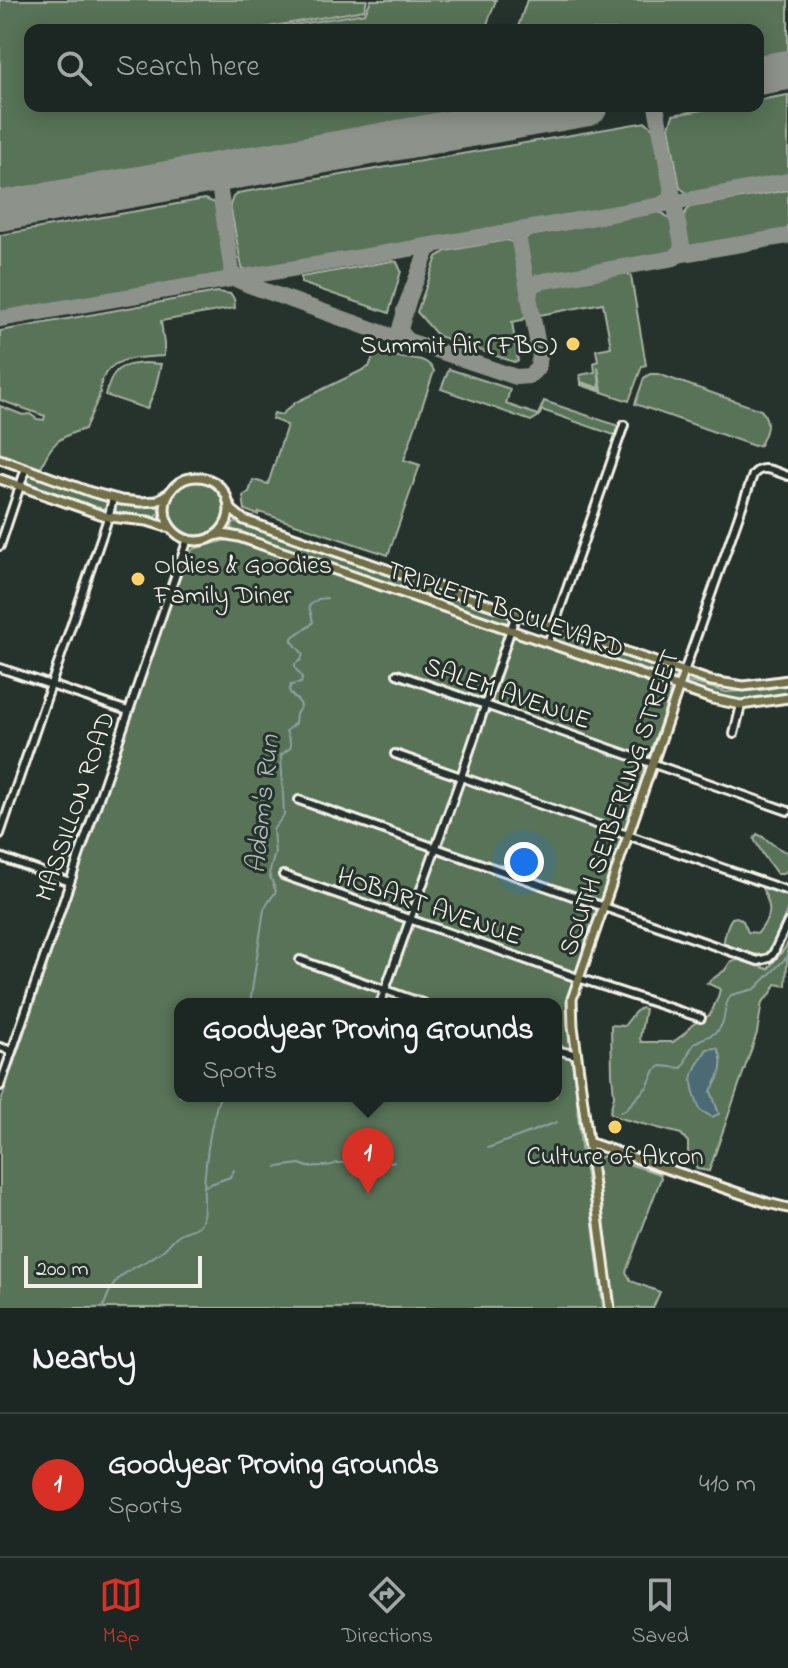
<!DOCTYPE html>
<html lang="en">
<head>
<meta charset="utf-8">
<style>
	:root { --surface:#1c2622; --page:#29322f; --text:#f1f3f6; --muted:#a0a5a5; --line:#3a4340; --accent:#d93025 }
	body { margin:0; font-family:"Indie Flower",sans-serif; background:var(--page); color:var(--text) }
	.scale { position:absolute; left:24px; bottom:20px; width:178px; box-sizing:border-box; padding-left:8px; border:4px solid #f4f1e8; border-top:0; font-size:22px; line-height:28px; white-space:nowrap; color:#f4f1e8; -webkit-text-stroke:6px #26332d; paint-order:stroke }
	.you { position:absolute; left:524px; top:862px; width:28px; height:28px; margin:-20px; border:6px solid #fff; border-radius:50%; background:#1a73e8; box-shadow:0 0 0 12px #1a73e833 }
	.badge { display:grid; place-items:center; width:52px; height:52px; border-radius:50%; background:var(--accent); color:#fff; font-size:26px; font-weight:700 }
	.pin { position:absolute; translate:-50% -66px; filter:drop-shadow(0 2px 4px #0008) }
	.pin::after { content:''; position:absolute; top:42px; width:28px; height:24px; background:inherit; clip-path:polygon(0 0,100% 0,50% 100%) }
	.popup { position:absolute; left:174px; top:998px; width:388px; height:104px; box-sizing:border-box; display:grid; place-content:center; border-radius:16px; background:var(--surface); filter:drop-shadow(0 2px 6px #0005); font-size:26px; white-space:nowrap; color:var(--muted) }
	.popup b { font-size:30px; color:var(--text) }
	.popup::after { content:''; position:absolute; left:50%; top:100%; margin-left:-16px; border:16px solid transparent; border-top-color:var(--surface) }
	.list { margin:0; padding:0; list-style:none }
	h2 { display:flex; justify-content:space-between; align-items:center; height:104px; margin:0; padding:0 32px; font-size:34px }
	h2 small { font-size:26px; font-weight:400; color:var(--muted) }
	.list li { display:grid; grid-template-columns:52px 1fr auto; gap:24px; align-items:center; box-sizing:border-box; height:144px; padding:0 32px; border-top:2px solid var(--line) }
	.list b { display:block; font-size:30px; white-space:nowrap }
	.list p { margin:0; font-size:26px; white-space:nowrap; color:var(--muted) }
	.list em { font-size:26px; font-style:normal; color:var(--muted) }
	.icon { flex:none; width:44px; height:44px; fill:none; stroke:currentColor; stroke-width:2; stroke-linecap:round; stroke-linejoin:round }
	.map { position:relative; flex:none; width:788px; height:1308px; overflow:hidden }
	.search { position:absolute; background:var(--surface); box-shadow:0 4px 20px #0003; left:24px; right:24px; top:24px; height:88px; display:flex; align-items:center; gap:20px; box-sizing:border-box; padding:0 28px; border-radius:16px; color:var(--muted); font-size:30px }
	.sheet { height:248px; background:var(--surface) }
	nav { display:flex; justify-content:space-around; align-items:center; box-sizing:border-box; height:112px; border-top:2px solid var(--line); background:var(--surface); font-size:22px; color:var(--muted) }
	nav a { display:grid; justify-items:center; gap:4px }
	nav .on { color:var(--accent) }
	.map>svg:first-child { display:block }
	.green { fill:#597359; stroke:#a6b2a0; stroke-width:2; fill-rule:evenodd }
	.water { fill:#4c6b73; stroke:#8fa1a2; stroke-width:2 }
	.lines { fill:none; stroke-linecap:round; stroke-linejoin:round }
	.stream { stroke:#8fa1a2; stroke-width:2 }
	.taxiway { stroke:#8d928a; stroke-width:16 }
	.runway { stroke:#8d928a; stroke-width:40 }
	.minor-casing { stroke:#f4f1e8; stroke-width:12 }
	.major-casing { stroke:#f4f1e8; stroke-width:13 }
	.minor { stroke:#26332d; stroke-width:6 }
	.major { stroke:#71704a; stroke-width:7 }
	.poi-dot { fill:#ffd166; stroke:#26332d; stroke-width:3 }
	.labels { text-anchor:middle; stroke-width:6; stroke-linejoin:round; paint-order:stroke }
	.poi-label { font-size:26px; fill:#f4f1e8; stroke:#26332d; text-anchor:end }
	.street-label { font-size:26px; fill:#f4f1e8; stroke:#26332d }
	.water-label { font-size:28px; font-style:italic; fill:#b1bbb9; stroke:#26332d }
</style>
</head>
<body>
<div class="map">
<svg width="788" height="1308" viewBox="0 0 788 1308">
	<rect width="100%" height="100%" fill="#26332d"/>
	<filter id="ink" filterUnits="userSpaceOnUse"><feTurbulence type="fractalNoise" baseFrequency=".0125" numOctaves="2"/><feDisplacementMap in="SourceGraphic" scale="16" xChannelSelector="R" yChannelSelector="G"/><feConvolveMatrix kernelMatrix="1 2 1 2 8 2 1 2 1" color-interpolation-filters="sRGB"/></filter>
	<g filter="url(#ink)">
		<g class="green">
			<polygon points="0,0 367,0 364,10 252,30 30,30 30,106 493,106 0,192"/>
			<polygon points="371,0 496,0 486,27 492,30 263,30 365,13"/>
			<polygon points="527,0 788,0 788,53 758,59 758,30 517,30"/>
			<polygon points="788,95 788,177 695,193 687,193 680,188 669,127 673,115 726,106 758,106 758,100"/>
			<polygon points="646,122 655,130 665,187 664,195 654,201 251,272 242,268 241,263 230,205 233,197 238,193"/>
			<path d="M788 190V234L695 250H690L687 247C685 233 678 217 690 207Z"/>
			<polygon points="205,199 215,203 218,209 227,263 226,270 221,276 0,316 0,235"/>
			<path d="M659 212C675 216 677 238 675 252L671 255 542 277 535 278 530 275 524 242 525 238 529 236Z"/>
			<polygon points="507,240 515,243 527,312 527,316 522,320 512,322 518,361 514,362 438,336 417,312 437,257 446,251"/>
			<polygon points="392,261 397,262 401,271 389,313 301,283 301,277"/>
			<path d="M624 271 631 276 646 365 642 366 629 401 581 385V383L602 390 598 367 600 388 581 382 580 375 595 372 594 363 598 361 596 350 611 347 603 303 540 315 537 313C536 304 530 291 539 286Z"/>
			<path d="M217 292 231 294 234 299 235 308 161 321 164 344V356C142 358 111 355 102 380 100 386 101 393 98 399 94 409 89 418 85 429 59 436 50 444 40 470L0 456V406L23 415 30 414 37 419 44 420 45 416 0 400V331Z"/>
			<path d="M376 349C385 352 395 357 404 358 417 359 427 358 434 371L404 460 420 465 388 555 259 512 258 515 245 510 243 496 249 492 253 480 268 484 287 425 272 419 274 413 281 415 296 402 369 367Z"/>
			<path d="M145 363 161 364 155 390 147 409 105 395C115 368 115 366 145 363Z"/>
			<polygon points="449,369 510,389 506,404 538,415 544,401 616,425 618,428 616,434 614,435 542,410 539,416 531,421 441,389"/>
			<path d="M650 374H658L761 410C771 421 767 432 760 445L754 446 635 404 644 378Z"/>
			<polygon points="30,475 107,502 108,507 105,510 95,508 31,485 27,483 27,480"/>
			<circle cx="197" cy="508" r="27"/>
			<polygon points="121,504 157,506 160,512 156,516 118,513 115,509 116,505"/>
			<polygon points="236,522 507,616 510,619 510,622 506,625 502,624 247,536 231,529 233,523"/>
			<path d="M227 540H234L630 675 662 688 670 694 567 998 568 1030 576 1091 581 1148 590 1199 603 1308H0V1104L183 564 193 549ZM180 1004H556V1096H180Z"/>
			<polygon points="561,634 675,674 677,676 673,679 638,667 624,665 561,644 555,641 555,638"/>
			<path d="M689 682 726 692 763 690 788 685V695C744 703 730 702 688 687L686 683Z"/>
			<path d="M757 834C769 839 776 850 788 852V869L783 874H777L764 856 754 839Z"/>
			<path d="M764 885 788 896V908L785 915 772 947 766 954 750 955 726 947 723 945C725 936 726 925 732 918L737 917 743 921 748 932 758 933C773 914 772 908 762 888Z"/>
			<polygon points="788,942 786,986 776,984 770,995 762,1002 757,1033 709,1171 697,1169 688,1153 688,1142 681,1134 616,1117 610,1112 614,1096 612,1074 611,1025 624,1026 635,1012 641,1008 645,1009 640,1038 641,1042 673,1042 684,1034 692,1025 710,1015 718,997 720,989 707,983 725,970 731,961 739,960 768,969 785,948"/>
			<polygon points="603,1156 660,1174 661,1178 626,1272 631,1281 660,1292 653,1308 615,1308 596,1159"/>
		</g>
		<path class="water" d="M715 1048 718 1049C726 1064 719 1078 711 1091L719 1114 712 1117 700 1110C688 1078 689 1077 707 1049Z"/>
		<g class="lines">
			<g class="stream">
				<path d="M250 1004 264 909 276 891 269 874 275 853 273 830 284 815 281 755 290 748 291 745 286 731 295 723 296 714 301 706C299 698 291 698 289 690L291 685 301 683C304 676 299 674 295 668V664L301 660 303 654 292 641V638C298 630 309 630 313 622L309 606 318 599 327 598"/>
				<path d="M620 1112 625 1110 647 1087 655 1070 661 1066 682 1068C687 1060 688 1051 694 1044 702 1036 716 1037 721 1026 727 1016 722 1007 731 995L755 989 788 956"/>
				<polyline points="488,1148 557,1122"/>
				<path d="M277 1167 300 1164 308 1167C318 1165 328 1168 337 1163L394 1162"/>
				<polyline points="205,1186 230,1177 234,1170"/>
				<path d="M103 1308C116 1267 132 1273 162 1251 169 1246 173 1238 180 1234 186 1230 197 1230 201 1223 206 1216 203 1195 204 1187 206 1157 210 1124 220 1096"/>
			</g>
			<g class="taxiway">
				<polyline points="217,172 233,278 249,285 408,342"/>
				<polyline points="677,255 788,236"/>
				<polyline points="529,297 531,287 538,282 674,258 680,253 682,245 656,106"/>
				<polyline points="408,301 400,329 406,340 516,377 529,376 537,369 540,357 517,230"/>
				<polyline points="404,311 426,254 429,249 437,244"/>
				<path d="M0 319C263 272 526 232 788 181"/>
			</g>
			<g class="runway">
				<polyline points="758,75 788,70"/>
				<polyline points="0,211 588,106"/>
			</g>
			<defs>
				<g id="minor">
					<polyline points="0,546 26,468"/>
					<polyline points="548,643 624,425"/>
					<polyline points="0,668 128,711"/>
					<path d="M684 672 753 475C762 463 776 472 788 476"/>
					<polyline points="397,674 788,811"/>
					<polyline points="734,734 741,705"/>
					<polyline points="395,754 788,891"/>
					<polyline points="299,800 758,961 769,958 773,954 788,922"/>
					<polyline points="0,834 109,515 113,498"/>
					<polyline points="0,857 70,882"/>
					<polyline points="283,875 578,978 701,1018"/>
					<polyline points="300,960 425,1004"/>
					<polyline points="380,1004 461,777 516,614"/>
					<polyline points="0,1047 12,1051"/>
					<polyline points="556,1050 577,1055"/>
					<polyline points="0,1086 188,539"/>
				</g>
				<g id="major">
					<polyline points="0,459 91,492 121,500 141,502 156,501 167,494"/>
					<circle cx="197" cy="509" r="32"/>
					<polyline points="0,479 108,517 147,521 170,528"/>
					<polyline points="228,502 232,510 244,520 711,681 744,686 788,680"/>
					<polyline points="214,536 223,534 239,537 712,699 741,705 788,698"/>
					<polyline points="588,1142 768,1203 788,1208"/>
					<polyline points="610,1308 573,1026 572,999 684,672"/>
				</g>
			</defs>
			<use href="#minor" class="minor-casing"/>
			<use href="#major" class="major-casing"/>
			<use href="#minor" class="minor"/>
			<use href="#major" class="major"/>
		</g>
	</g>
	<g class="poi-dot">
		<circle cx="573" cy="344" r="8"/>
		<circle cx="138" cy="579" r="8"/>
		<circle cx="615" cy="1127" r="8"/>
	</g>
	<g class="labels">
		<g class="poi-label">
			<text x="557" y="353">Summit Air (FBO)</text>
			<text x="154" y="573" text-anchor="start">Oldies &amp; Goodies<tspan x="154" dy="30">Family Diner</tspan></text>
			<text x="615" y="1164" text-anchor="middle">Culture of Akron</text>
		</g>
		<g class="street-label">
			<text transform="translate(506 608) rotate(19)" y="9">TRIPLETT BOULEVARD</text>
			<text transform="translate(508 692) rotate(19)" y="9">SALEM AVENUE</text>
			<text transform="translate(618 802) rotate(-71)" y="9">SOUTH SEIBERLING STREET</text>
			<text transform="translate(74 806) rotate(-71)" y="9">MASSILLON ROAD</text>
			<text transform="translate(430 905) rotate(19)" y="9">HOBART AVENUE</text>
		</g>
		<g class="water-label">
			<text transform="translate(261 804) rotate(-84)" y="10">Adam's Run</text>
		</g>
	</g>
</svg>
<div class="scale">200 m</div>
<div class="you"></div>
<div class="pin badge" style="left:368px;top:1194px">1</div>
<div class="popup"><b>Goodyear Proving Grounds</b>Sports</div>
<div class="search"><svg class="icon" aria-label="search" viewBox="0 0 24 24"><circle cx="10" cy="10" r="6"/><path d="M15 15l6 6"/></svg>Search here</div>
</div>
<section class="sheet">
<h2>Nearby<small></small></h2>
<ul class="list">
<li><span class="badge">1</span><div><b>Goodyear Proving Grounds</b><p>Sports</p></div><em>410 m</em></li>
</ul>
</section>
<nav>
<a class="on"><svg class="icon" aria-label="map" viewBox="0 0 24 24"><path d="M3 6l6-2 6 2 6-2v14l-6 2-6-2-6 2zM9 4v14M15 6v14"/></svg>Map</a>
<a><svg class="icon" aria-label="directions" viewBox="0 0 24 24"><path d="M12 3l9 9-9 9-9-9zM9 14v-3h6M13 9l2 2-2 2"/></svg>Directions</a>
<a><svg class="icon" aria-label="saved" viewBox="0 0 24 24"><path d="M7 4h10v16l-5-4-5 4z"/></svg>Saved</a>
</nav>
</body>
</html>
